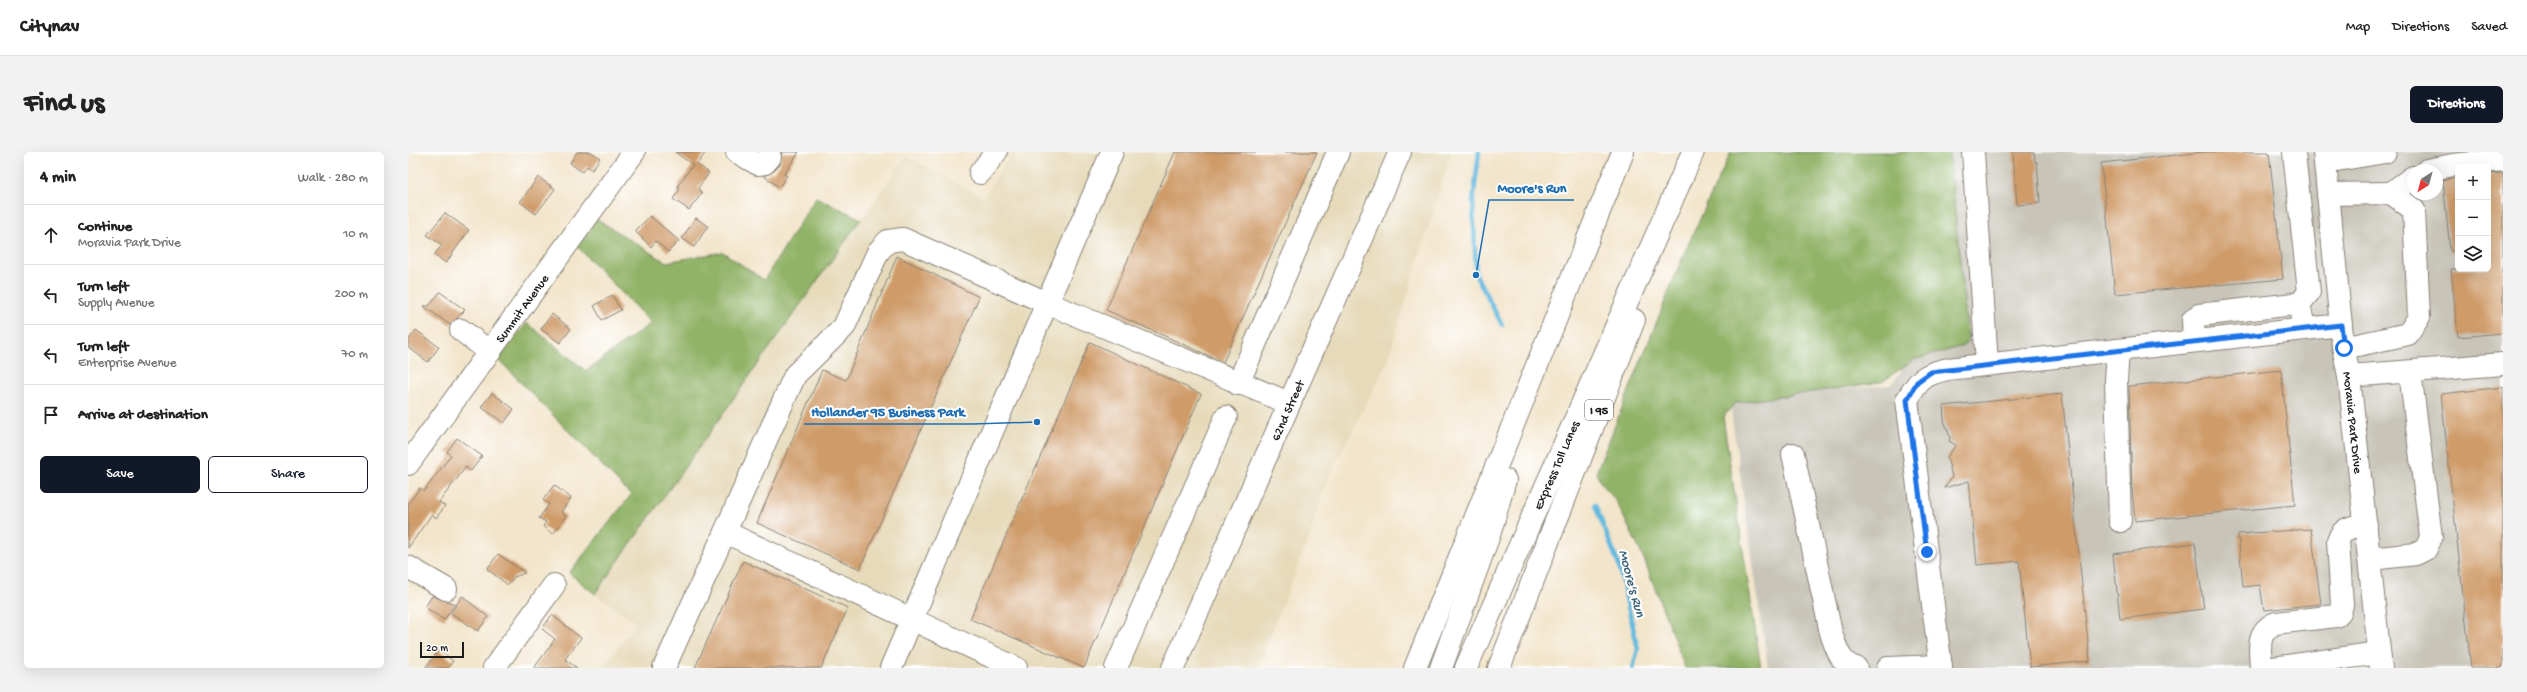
<!DOCTYPE html>
<html lang="en">
<head>
<meta charset="utf-8">
<style>
	:root { --surface:#fff; --page:#f2f2f2; --text:#222; --muted:#767676; --line:#e0e0e0; --accent:#111827 }
	body { margin:0; font-family:"Gochi Hand",sans-serif; background:var(--page); color:var(--text) }
	.controls { position:absolute; right:12px; top:12px; display:grid; overflow:hidden; border-radius:6px; box-shadow:0 4px 16px #0002 }
	.controls button { width:36px; height:36px; display:grid; place-items:center; padding:0; border:0; border-bottom:1px solid var(--line); background:var(--surface); color:var(--text); font:20px sans-serif }
	.compass { position:absolute; left:1999px; top:12px; width:36px; height:36px; border-radius:50%; background:var(--surface); box-shadow:0 4px 16px #0002; rotate:216deg }
	.scale { position:absolute; left:12px; bottom:10px; width:44px; box-sizing:border-box; padding-left:4px; border:2px solid #1c1c1c; border-top:0; font-size:11px; line-height:14px; white-space:nowrap; color:#1c1c1c; -webkit-text-stroke:3px #fff; paint-order:stroke }
	.stop { position:absolute; width:12px; height:12px; margin:-9px; border:3px solid #1a73e8; border-radius:50%; background:#fff }
	.stop.end { background:#1a73e8; border-color:#fff; box-shadow:0 1px 4px #0008 }
	.list { margin:0; padding:0; list-style:none }
	h2 { display:flex; justify-content:space-between; align-items:center; height:52px; margin:0; padding:0 16px; font-size:17px }
	h2 small { font-size:13px; font-weight:400; color:var(--muted) }
	.list li { display:grid; grid-template-columns:26px 1fr auto; gap:12px; align-items:center; box-sizing:border-box; height:60px; padding:0 16px; border-top:1px solid var(--line) }
	.list b { display:block; font-size:15px; white-space:nowrap }
	.list p { margin:0; font-size:13px; white-space:nowrap; color:var(--muted) }
	.list em { font-size:13px; font-style:normal; color:var(--muted) }
	.actions { display:flex; gap:8px; padding:12px 16px }
	.actions a { flex:1; padding:9px 0; border:1px solid var(--accent); border-radius:6px; text-align:center; font-size:14px; color:var(--accent) }
	.actions .main { background:var(--accent); color:#fff }
	.icon { flex:none; width:22px; height:22px; fill:none; stroke:currentColor; stroke-width:2; stroke-linecap:round; stroke-linejoin:round }
	.map { position:relative; flex:none; width:2095px; height:516px; overflow:hidden; border-radius:6px }
	header { display:flex; align-items:center; gap:24px; box-sizing:border-box; height:56px; padding:0 20px; background:var(--surface); border-bottom:1px solid var(--line) }
	header strong { font-size:19px }
	nav { display:flex; gap:22px; margin-inline-start:auto; font-size:14px }
	.intro { display:flex; align-items:center; justify-content:space-between; box-sizing:border-box; height:96px; padding:0 24px }
	h1 { margin:0; font-size:28px }
	.button { padding:10px 18px; border-radius:6px; background:var(--accent); color:#fff; font-size:14px; font-weight:700 }
	main { display:flex; gap:24px; padding:0 24px }
	aside { flex:1; background:var(--surface); border-radius:6px; box-shadow:0 4px 16px #0002 }
	.map>svg:first-child { display:block }
	.built { fill:#e6daba }
	.industrial { fill:#c8c4b8; fill-rule:evenodd }
	.forest { fill:#91b367; stroke:#566842 }
	.lines { fill:none; stroke-linecap:round; stroke-linejoin:round }
	.stream { stroke:#62badf; stroke-width:4.5 }
	.building { fill:#cf9b69 }
	.minor-casing { stroke:#878074; stroke-width:24 }
	.major-casing { stroke:#878074; stroke-width:24 }
	.highway-casing { stroke:#878074; stroke-width:24 }
	.minor { stroke:#fff; stroke-width:22 }
	.major { stroke:#fff; stroke-width:22 }
	.highway { stroke:#fff; stroke-width:22 }
	.route { stroke:#1a73e8; stroke-width:5 }
	.labels { text-anchor:middle; stroke-width:4; stroke-linejoin:round; paint-order:stroke }
	.shield { fill:#fff; stroke:#606060; stroke-width:1 }
	.shield-label { font-size:12px; font-weight:bold; fill:#1c1c1c }
	.street-label { font-size:13px; fill:#1c1c1c; stroke:#fff }
	.water-label { font-size:14px; font-style:italic; fill:#3c6374; stroke:#fff }
	.leader { fill:none; stroke:#1f6fb2; stroke-width:1.5 }
	.callout-dot { fill:#1f6fb2; stroke:#fff; stroke-width:1.5 }
	.callout-label { font-size:14px; text-anchor:middle; font-weight:bold; fill:#1f6fb2; stroke:#fff; stroke-width:4; stroke-linejoin:round; paint-order:stroke }
</style>
</head>
<body>
<header>
<strong>Citynav</strong>
<nav><a>Map</a><a>Directions</a><a>Saved</a></nav>
</header>
<div class="intro"><h1>Find us</h1><a class="button">Directions</a></div>
<main>
<aside>
<h2>4 min<small>Walk · 280 m</small></h2>
<ul class="list">
<li><svg class="icon" aria-label="ahead" viewBox="0 0 24 24"><path d="M12 20V5M6 11l6-6 6 6"/></svg><div><b>Continue</b><p>Moravia Park Drive</p></div><em>10 m</em></li>
<li><svg class="icon" aria-label="left" viewBox="0 0 24 24"><path d="M17 20v-9H6M10 6l-5 5 5 5"/></svg><div><b>Turn left</b><p>Supply Avenue</p></div><em>200 m</em></li>
<li><svg class="icon" aria-label="left" viewBox="0 0 24 24"><path d="M17 20v-9H6M10 6l-5 5 5 5"/></svg><div><b>Turn left</b><p>Enterprise Avenue</p></div><em>70 m</em></li>
<li><svg class="icon" aria-label="arrive" viewBox="0 0 24 24"><path d="M6 21V4h12l-3 4 3 4H6"/></svg><div><b>Arrive at destination</b></div></li>
</ul>
<div class="actions"><a class="main">Save</a><a>Share</a></div>
</aside>
<div class="map">
<svg width="2095" height="516" viewBox="0 0 2095 516">
	<rect width="100%" height="100%" fill="#fff"/>
	<filter id="ink" filterUnits="userSpaceOnUse"><feTurbulence type="fractalNoise" baseFrequency=".025" numOctaves="2"/><feDisplacementMap in="SourceGraphic" scale="8" xChannelSelector="R" yChannelSelector="G"/><feConvolveMatrix kernelMatrix="1 2 1 2 8 2 1 2 1" color-interpolation-filters="sRGB"/></filter>
	<filter id="wash" filterUnits="userSpaceOnUse"><feTurbulence type="fractalNoise" baseFrequency=".012" numOctaves="4" result="noise"/><feDisplacementMap in="SourceGraphic" scale="16" xChannelSelector="R" yChannelSelector="G"/><feGaussianBlur stdDeviation="0.9" result="paint"/><feColorMatrix in="noise" values="0 0 0 0 0 0 0 0 0 0 0 0 0 0 0 0 0 1.4 0 .05"/><feComposite in="paint" operator="in"/></filter>
	<g filter="url(#wash)">
		<rect width="100%" height="100%" fill="#f2e5cb"/>
		<polygon class="built" points="604,0 1043,0 979,211 919,328 900,389 849,516 194,516 229,471 187,442 498,4 576,45"/>
		<path class="industrial" d="M1538 0H2095V516H1360L1321 245 1483 233 1502 206ZM2050 15H2080V117H2050ZM2005 18H2029V42H2005Z"/>
		<g class="forest">
			<polygon points="1323,0 1541,0 1560,188 1555,194 1505,208 1474,230 1327,251 1315,265 1353,516 1277,516 1236,407 1208,349 1191,328 1188,321 1277,99"/>
			<polygon points="408,45 453,67 187,442 161,421 223,343 90,207 119,171 178,219 243,171 167,92 187,66 258,110 315,100 356,128"/>
		</g>
		<g class="lines">
			<g class="stream">
				<polyline points="1071,0 1065,49 1068,123 1094,173"/>
				<polyline points="1187,353 1210,411 1230,497 1225,516"/>
			</g>
		</g>
		<g id="blocks">
			<g class="building">
				<polygon points="169,0 183,0 192,6 184,18 179,14 174,20 162,11"/>
				<polygon points="267,0 298,0 289,12 301,21 290,36 294,41 281,58 265,47 271,39 270,33 285,13"/>
				<polygon points="374,0 391,0 376,22 379,24 371,35 356,24 366,19 372,13"/>
				<polygon points="767,0 909,0 815,210 698,158"/>
				<polygon points="1605,0 1626,0 1627,10 1629,10 1632,51 1609,53"/>
				<polygon points="1796,0 1861,0 1875,127 1707,142 1693,11"/>
				<polygon points="2095,21 2095,181 2050,185 2043,117 2080,117 2080,22"/>
				<polygon points="130,25 147,37 128,62 112,50"/>
				<polygon points="2050,25 2050,99 2042,99 2035,28"/>
				<polygon points="37,61 61,78 38,111 26,103 34,93 19,83"/>
				<polygon points="242,64 271,89 260,100 248,89 243,95 227,79"/>
				<polygon points="288,66 300,74 286,95 274,86"/>
				<polygon points="489,104 571,145 452,417 349,371 414,218 438,228"/>
				<polygon points="32,140 57,158 42,173 16,154 21,154"/>
				<polygon points="204,143 213,158 194,168 186,154"/>
				<polygon points="144,162 163,177 152,191 133,177"/>
				<polygon points="8,178 31,195 20,210 0,195 0,189"/>
				<polygon points="682,190 793,242 676,516 562,467"/>
				<polygon points="1873,218 1887,353 1727,369 1724,337 1721,234"/>
				<polygon points="2095,235 2095,516 2063,516 2033,242"/>
				<polygon points="84,241 106,257 96,271 73,255"/>
				<polygon points="1654,242 1682,509 1622,515 1611,409 1569,413 1561,329 1536,336 1544,325 1539,305 1548,293 1541,289 1542,285 1536,268 1535,254"/>
				<polygon points="49,286 74,304 63,319 58,315 31,350 37,354 28,366 24,362 0,396 0,352 12,336 16,339 43,303 39,300"/>
				<polygon points="146,333 163,346 153,360 158,364 145,382 135,374 138,370 131,366 141,352 135,348"/>
				<polygon points="1903,377 1913,452 1856,458 1852,433 1835,435 1830,382"/>
				<polygon points="1787,391 1796,457 1712,467 1705,402"/>
				<polygon points="90,402 117,421 106,425 100,433 79,417"/>
				<polygon points="335,409 440,456 413,516 287,516"/>
				<polygon points="24,444 47,452 36,468 17,455"/>
				<polygon points="54,444 80,465 70,479 43,461"/>
				<polygon points="144,463 173,486 157,507 169,516 126,516 147,487 134,477"/>
				<polygon points="31,498 45,509 40,516 17,516"/>
			</g>
		</g>
	</g>
	<g filter="url(#ink)">
		<use href="#blocks" fill-opacity="0" stroke="#878074" stroke-width="1"/>
		<g class="lines">
			<defs>
				<g id="minor">
					<polyline points="329,0 350,12 357,11 362,5"/>
					<polyline points="704,0 639,151 881,251"/>
					<polyline points="1565,0 1579,212"/>
					<polyline points="1886,1 1901,140 1890,154"/>
					<polyline points="1917,10 1977,0"/>
					<polyline points="2019,18 2045,13 2095,8"/>
					<polyline points="572,21 588,0"/>
					<polyline points="1983,41 2005,25"/>
					<polyline points="1920,42 1983,41 2006,58 2011,165 2000,182 1936,196"/>
					<polyline points="53,178 82,200"/>
					<polyline points="1786,189 1785,168 1791,163 1886,152 1892,156 1894,166"/>
					<polyline points="1710,198 1708,229 1712,369"/>
					<polyline points="1941,224 2095,212"/>
					<polyline points="830,232 930,0"/>
					<path d="M1385 302 1423 481C1428 495 1432 512 1448 516"/>
					<path id="s1" d="M0 312 226 0"/>
					<polyline points="317,380 387,223 436,175 470,100 480,89 495,87 639,151 483,516"/>
					<polyline points="1962,407 2008,402 2018,397 2023,385 2002,220"/>
					<polyline points="0,415 38,437"/>
					<polyline points="86,516 146,433"/>
					<polyline points="256,516 317,380 608,516"/>
					<polyline points="708,516 818,265"/>
					<path id="s2" d="M765 516 992 0"/>
					<polyline points="1480,516 1533,514"/>
					<path d="M1533 516 1499 248C1511 227 1516 222 1540 217L1933 173"/>
					<path d="M1853 516C1852 497 1848 479 1868 471L1928 464 1932 460 1934 453 1930 388C1936 374 1945 375 1958 373"/>
					<polyline points="1865,516 1971,501"/>
				</g>
				<g id="major">
					<path id="s3" d="M1916 0 1935 194 1941 224 1973 516"/>
				</g>
				<g id="highway">
					<polyline points="1007,516 1215,0"/>
					<polyline points="1033,516 1082,380 1097,328"/>
					<path id="s4" d="M1058 516 1285 0"/>
					<polyline points="1091,516 1226,168"/>
				</g>
			</defs>
			<use href="#minor" class="minor-casing"/>
			<use href="#major" class="major-casing"/>
			<use href="#highway" class="highway-casing"/>
			<use href="#minor" class="minor"/>
			<use href="#major" class="major"/>
			<use href="#highway" class="highway"/>
		</g>
	</g>
	<g class="lines" filter="url(#ink)">
		<polyline class="route" points="1519,400 1499,248 1509,230 1523,220 1933,173 1936,196"/>
	</g>
	<g class="labels">
		<rect class="shield" x="1177" y="248" width="28" height="20" rx="3"/>
		<g class="shield-label">
			<text x="1191" y="262">I 95</text>
		</g>
		<g class="street-label">
			<text dy="5" stroke="none"><textPath href="#s1" startOffset="193">Summit Avenue</textPath></text>
			<text dy="5" stroke="none"><textPath href="#s2" startOffset="282">62nd Street</textPath></text>
			<text dy="5" stroke="none"><textPath href="#s3" startOffset="272">Moravia Park Drive</textPath></text>
			<text dy="5" stroke="none"><textPath href="#s4" startOffset="222">Express Toll Lanes</textPath></text>
		</g>
		<g class="water-label">
			<text transform="translate(1225 431) rotate(75)" y="5">Moore's Run</text>
		</g>
	</g>
	<path class="leader" d="M1068 123L1081 48H1166M629 270L565 272H396"/>
	<g class="callout-dot">
		<circle cx="1068" cy="123" r="4"/>
		<circle cx="629" cy="270" r="4"/>
	</g>
	<g class="callout-label">
		<text x="1124" y="40">Moore's Run</text>
		<text x="480" y="264">Hollander 95 Business Park</text>
	</g>
</svg>
<div class="controls">
<button>+</button>
<button>−</button>
<button><svg class="icon" aria-label="layers" viewBox="0 0 24 24"><path d="M12 4l9 5-9 5-9-5zM3 14l9 5 9-5"/></svg></button>
</div>
<svg class="compass" viewBox="-18 -18 36 36"><path d="M0-13l5 13h-10z" fill="#e53935"/><path d="M0 13l5-13h-10z" fill="#767676"/></svg>
<div class="scale">20 m</div>
<div class="stop" style="left:1936px;top:196px"></div>
<div class="stop end" style="left:1519px;top:400px"></div>
</div>
</main>
</body>
</html>
